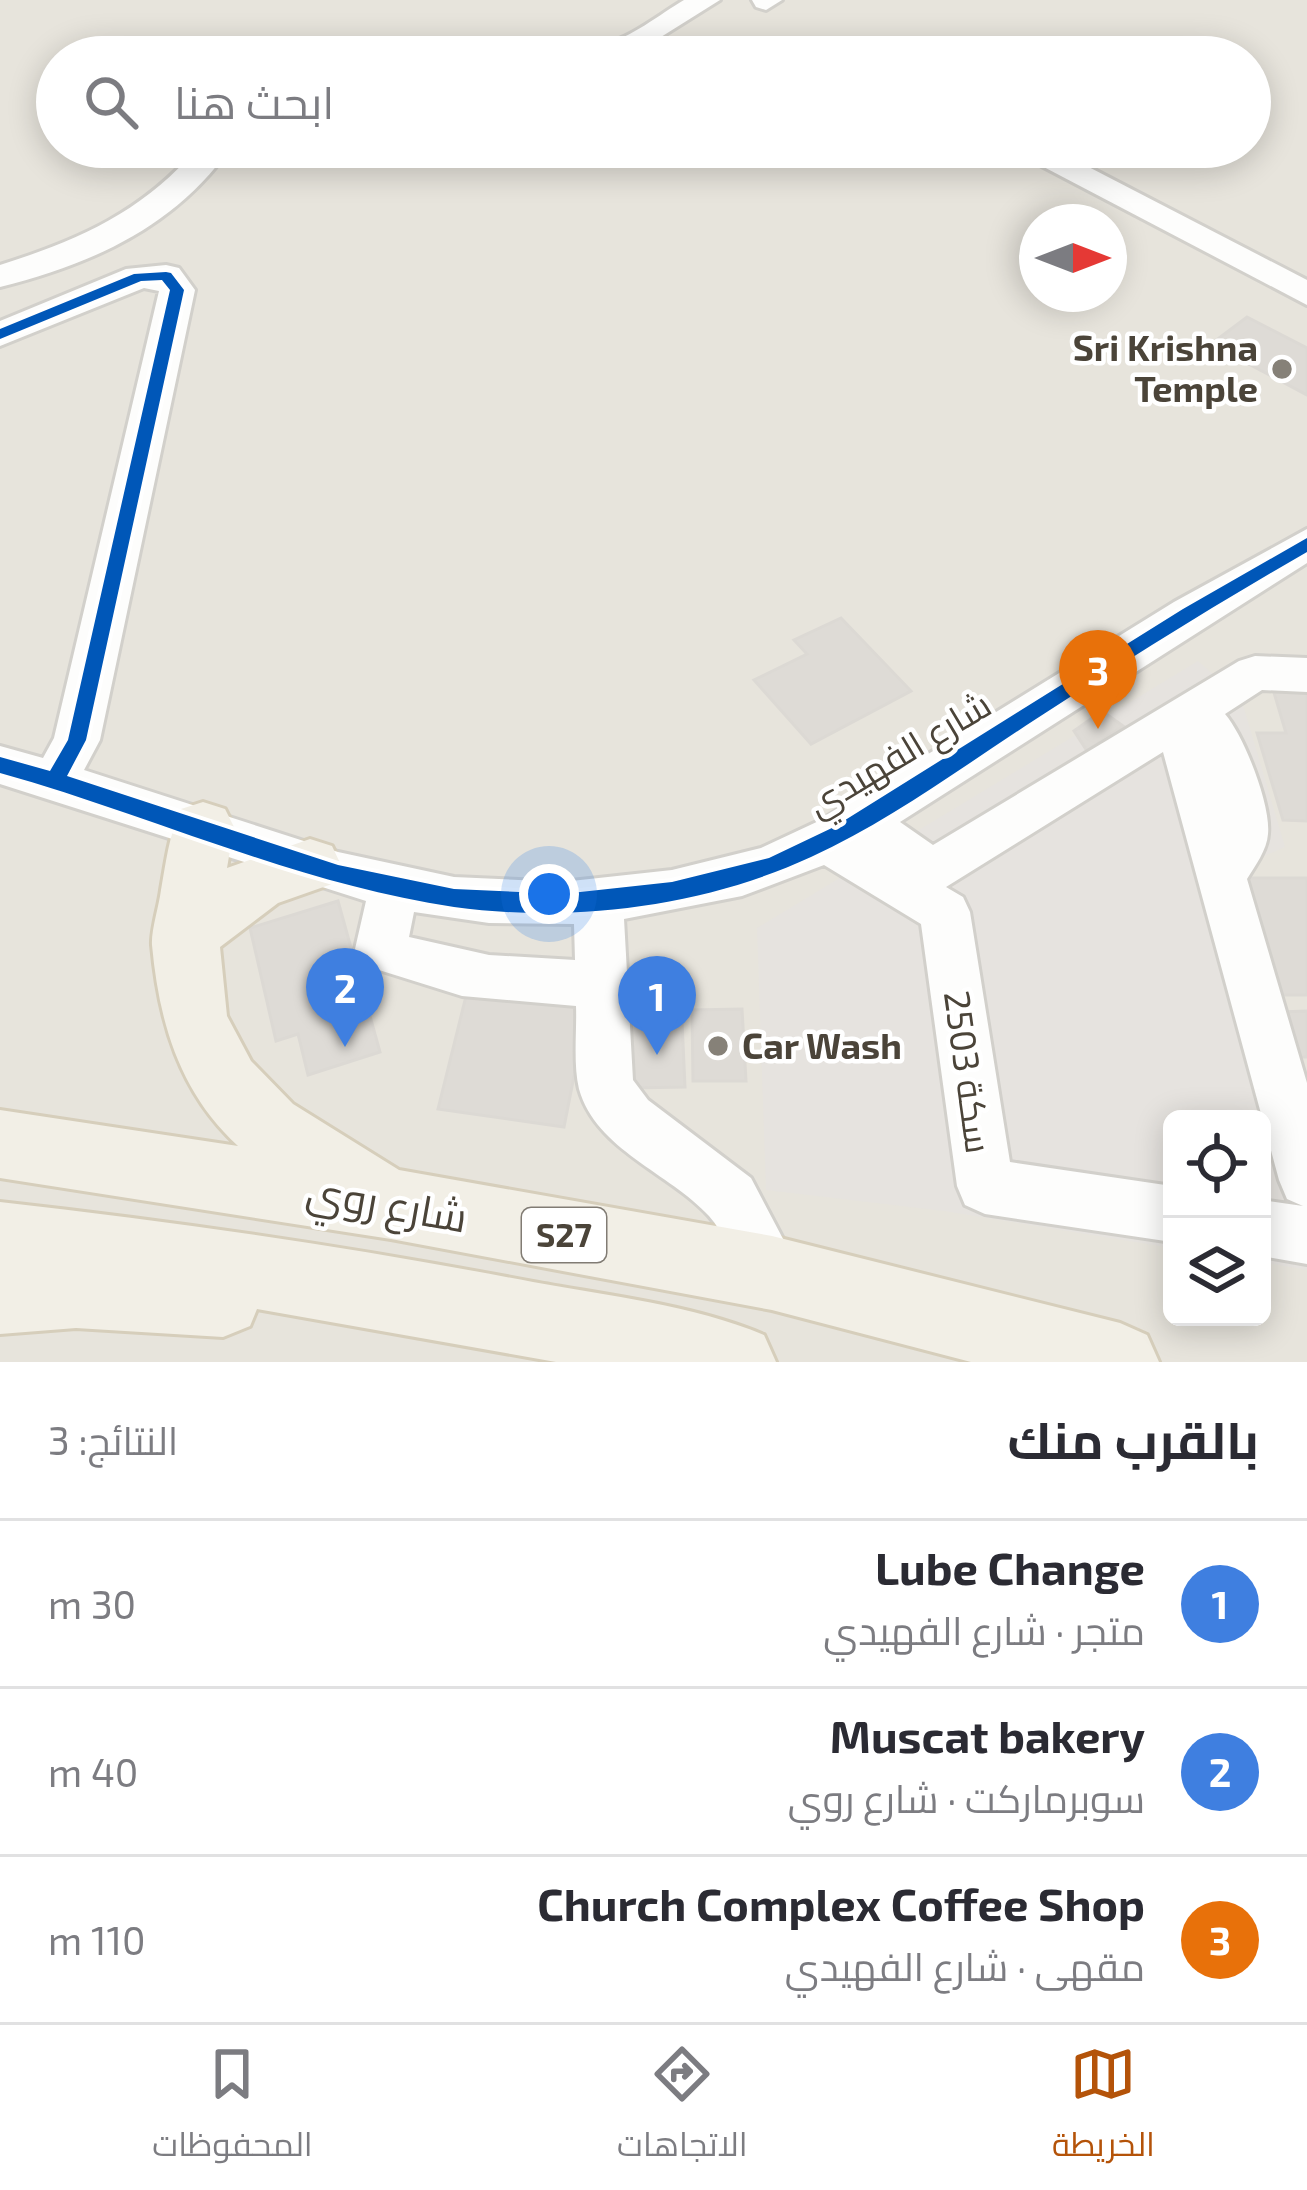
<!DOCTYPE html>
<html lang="ar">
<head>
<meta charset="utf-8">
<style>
	:root { --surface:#fff; --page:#f2f2f3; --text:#2b2b33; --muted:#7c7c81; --line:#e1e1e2; --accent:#b45309 }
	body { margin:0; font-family:"Exo 2",Cairo,sans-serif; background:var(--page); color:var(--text); direction:rtl }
	.controls { position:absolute; right:36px; bottom:36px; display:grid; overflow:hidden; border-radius:18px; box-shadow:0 6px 30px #0003 }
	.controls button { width:108px; height:108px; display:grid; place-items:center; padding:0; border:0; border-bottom:3px solid var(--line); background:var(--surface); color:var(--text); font:60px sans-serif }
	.compass { position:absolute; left:1019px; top:204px; width:108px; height:108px; border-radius:50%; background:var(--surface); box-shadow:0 6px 30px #0003; rotate:90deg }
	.you { position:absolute; left:549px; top:894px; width:42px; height:42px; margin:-30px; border:9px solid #fff; border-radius:50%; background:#1a73e8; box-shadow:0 0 0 18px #1a73e833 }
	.badge { display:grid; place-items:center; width:78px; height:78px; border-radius:50%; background:var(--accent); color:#fff; font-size:39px; font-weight:700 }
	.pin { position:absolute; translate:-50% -99px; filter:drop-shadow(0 3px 6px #0008) }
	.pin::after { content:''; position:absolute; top:63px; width:42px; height:36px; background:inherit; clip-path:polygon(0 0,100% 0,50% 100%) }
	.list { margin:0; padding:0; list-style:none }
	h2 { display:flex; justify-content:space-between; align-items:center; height:156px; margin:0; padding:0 48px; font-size:51px }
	h2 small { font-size:39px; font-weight:400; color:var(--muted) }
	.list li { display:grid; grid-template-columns:78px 1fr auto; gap:36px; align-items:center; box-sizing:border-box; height:168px; padding:0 48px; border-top:3px solid var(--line) }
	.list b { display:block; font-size:45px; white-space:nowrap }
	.list p { margin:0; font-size:39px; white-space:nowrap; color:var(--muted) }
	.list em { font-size:39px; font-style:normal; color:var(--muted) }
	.icon { flex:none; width:66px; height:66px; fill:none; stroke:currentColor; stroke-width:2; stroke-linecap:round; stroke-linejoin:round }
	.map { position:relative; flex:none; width:1307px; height:1362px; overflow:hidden; direction:ltr }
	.search { position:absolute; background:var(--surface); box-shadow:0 6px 30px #0003; left:36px; right:36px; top:36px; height:132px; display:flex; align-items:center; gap:30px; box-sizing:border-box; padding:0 42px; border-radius:66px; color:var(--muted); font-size:45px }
	.sheet { height:660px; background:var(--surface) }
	nav { display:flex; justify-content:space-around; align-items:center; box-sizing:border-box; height:168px; border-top:3px solid var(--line); background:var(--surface); font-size:33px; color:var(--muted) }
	nav a { display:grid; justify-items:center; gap:6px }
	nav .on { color:var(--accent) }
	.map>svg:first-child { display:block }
	.residential { fill:#e7e4dc; fill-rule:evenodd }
	.parking { fill:#e6e3df }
	.building { fill:#dedbd6; stroke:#dcd9d4; stroke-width:3 }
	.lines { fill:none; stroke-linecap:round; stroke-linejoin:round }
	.minor-casing { stroke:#d2d0cb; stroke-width:6 }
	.major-casing { stroke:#d6cebb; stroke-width:6 }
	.minor { fill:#fdfdfc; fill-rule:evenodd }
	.major { fill:#f2efe6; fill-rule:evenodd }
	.cycleway-casing { stroke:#fff; stroke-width:8 }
	.cycleway { fill:#0057b8; fill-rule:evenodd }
	.poi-dot { fill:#868178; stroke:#fff; stroke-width:4.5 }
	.labels { text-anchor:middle; stroke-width:9; stroke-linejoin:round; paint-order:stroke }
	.shield { fill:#fff; stroke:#817c74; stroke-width:3 }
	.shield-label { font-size:33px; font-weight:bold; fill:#4b4439 }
	.poi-label { font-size:36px; font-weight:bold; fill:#4b4439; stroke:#fff; text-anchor:end }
	.street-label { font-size:36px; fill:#4b4439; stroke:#fff }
	.near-street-label { font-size:42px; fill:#4b4439; stroke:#fff }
</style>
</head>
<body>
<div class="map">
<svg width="1307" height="1362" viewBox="0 0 1307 1362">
	<rect width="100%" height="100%" fill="#f4f2ee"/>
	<path class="residential" d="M0 0H1307V1362H0ZM57 57H1250V147H57ZM1037 222H1109V294H1037ZM1172 1119H1262V1317H1172Z"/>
	<polygon class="parking" points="1198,661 1241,698 1285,847 1236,868 1289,1079 1307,1079 1307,1270 1262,1262 1262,1119 1172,1119 1172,1248 944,1211 766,1190 757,928"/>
	<g class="building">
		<polygon points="1247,317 1307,348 1307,395 1211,344"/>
		<polygon points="841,618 911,691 811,744 754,680 807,654 794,640"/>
		<polygon points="1272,686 1307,687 1307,821 1283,820 1257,733 1286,733"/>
		<polygon points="1102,711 1123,726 1087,751 1074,731"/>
		<polygon points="1238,878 1307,878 1307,995 1271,995"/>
		<polygon points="338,901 380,1052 308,1075 298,1034 276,1041 250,928"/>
		<polygon points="469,984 589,1000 564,1127 438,1109"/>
		<polygon points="742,1009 746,1081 693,1081 692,1010"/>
		<polygon points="1307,1011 1307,1057 1294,1057 1281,1012"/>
		<polygon points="682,1021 685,1087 632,1088 631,1023"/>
	</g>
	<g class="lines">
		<defs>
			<g id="minor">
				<path d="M684 0H720L629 57H318C341 30 553 52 603 44 630 39 660 14 684 0Z"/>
				<polygon points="752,0 782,0 766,10 756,7"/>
				<path d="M198 147H231C175 227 92 264 0 287V265C79 240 143 212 198 147Z"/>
				<polygon points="1052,148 1307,280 1307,305 1040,165 1036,158"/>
				<path d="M166 265 179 268 195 290 100 740 84 770 338 852 454 877 562 882 672 870 761 848 823 819 1174 602 1307 529V563L900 822 933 845 1239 661 1255 656 1307 658V692L1262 690 1225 714C1244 736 1271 805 1268 834 1267 850 1255 866 1247 879L1307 1083V1264L1262 1256V1200L1303 1206 1287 1199 1279 1180 1163 752 946 887 963 897 970 912 1010 1162 1172 1186V1242L985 1214 965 1205 957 1186 921 924 824 865 742 896 624 919 633 1080 648 1100 751 1178 801 1273 793 1294 772 1302C734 1287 735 1245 709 1216 670 1173 596 1150 579 1089 573 1064 577 1031 576 1006L462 996 363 965 355 949 366 901 0 784V746L43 758 54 738 159 291 144 288 0 346V321L126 269ZM414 912 489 923 574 924 575 960 489 955 409 937Z"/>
			</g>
			<g id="major">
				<path d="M203 802 225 809 234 827 227 868 310 839 332 846 341 865 332 884 278 903 220 947 227 1016 251 1061 293 1104 399 1170 772 1236 1120 1323 1147 1335 1159 1362H971L772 1310 391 1239 0 1178V1110L238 1146C179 1092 159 1021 152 945 151 931 159 906 161 890 166 862 169 835 181 809Z"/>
				<path d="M0 1202C179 1222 356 1248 533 1282 609 1296 693 1305 764 1335L776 1362H556L257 1309 250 1326 223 1337 76 1328 0 1334Z"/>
			</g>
		</defs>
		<use href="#minor" class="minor-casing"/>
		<use href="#major" class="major-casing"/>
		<use href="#minor" class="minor"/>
		<use href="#major" class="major"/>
		<defs>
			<path id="cycleway" d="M166 272 171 273 184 290 86 740 67 776 338 865 454 889 562 894 672 882 769 858 834 827 1183 609 1307 538V552C1215 605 1125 661 1036 719 962 767 890 821 811 857 703 907 571 923 454 907 297 884 151 815 0 773V757L50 771 68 740 170 290 162 280 141 281 0 339V329L134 274Z"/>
		</defs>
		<use href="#cycleway" class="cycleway-casing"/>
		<use href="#cycleway" class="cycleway"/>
	</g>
	<g class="poi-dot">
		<circle cx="1282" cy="369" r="12"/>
		<circle cx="718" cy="1046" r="12"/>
	</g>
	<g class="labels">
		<rect class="shield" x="522" y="1208" width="84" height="54" rx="9"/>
		<g class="shield-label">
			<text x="564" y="1247">S27</text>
		</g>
		<g class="poi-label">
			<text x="1258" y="361">Sri Krishna<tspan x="1258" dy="41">Temple</tspan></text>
			<text x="742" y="1059" text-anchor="start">Car Wash</text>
		</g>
		<g class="street-label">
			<text transform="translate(899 754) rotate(-31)" y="13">شارع الفهيدي</text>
			<text transform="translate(968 1072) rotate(82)" y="13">سكة 2503</text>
		</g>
		<g class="near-street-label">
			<text transform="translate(387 1204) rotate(10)" y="15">شارع روي</text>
		</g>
	</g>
</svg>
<div class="controls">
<button><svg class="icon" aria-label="locate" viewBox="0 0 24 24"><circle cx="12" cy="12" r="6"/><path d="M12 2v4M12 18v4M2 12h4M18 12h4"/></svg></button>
<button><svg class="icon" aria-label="layers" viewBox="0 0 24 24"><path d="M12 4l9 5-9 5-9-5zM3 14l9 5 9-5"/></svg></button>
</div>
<svg class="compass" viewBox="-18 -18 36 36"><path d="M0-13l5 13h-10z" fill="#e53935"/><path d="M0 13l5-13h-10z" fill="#7c7c81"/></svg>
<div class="you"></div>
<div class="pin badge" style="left:657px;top:1055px;background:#3f7fe0">1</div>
<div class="pin badge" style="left:345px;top:1047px;background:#3f7fe0">2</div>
<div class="pin badge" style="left:1098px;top:729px;background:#e8710a">3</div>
<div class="search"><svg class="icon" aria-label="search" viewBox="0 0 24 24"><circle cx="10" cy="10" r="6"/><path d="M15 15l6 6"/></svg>ابحث هنا</div>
</div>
<section class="sheet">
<h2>بالقرب منك<small>النتائج: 3</small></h2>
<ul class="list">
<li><span class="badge" style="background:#3f7fe0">1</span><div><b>Lube Change</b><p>متجر · شارع الفهيدي</p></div><em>30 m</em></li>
<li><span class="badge" style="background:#3f7fe0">2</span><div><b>Muscat bakery</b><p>سوبرماركت · شارع روي</p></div><em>40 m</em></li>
<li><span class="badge" style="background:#e8710a">3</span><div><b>Church Complex Coffee Shop</b><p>مقهى · شارع الفهيدي</p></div><em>110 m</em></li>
</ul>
</section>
<nav>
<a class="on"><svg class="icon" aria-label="map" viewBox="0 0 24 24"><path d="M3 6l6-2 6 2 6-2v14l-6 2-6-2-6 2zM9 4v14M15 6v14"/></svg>الخريطة</a>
<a><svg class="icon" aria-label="directions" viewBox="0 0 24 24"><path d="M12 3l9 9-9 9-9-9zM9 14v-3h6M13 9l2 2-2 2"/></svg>الاتجاهات</a>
<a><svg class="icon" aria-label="saved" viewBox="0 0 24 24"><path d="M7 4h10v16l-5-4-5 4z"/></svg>المحفوظات</a>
</nav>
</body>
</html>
